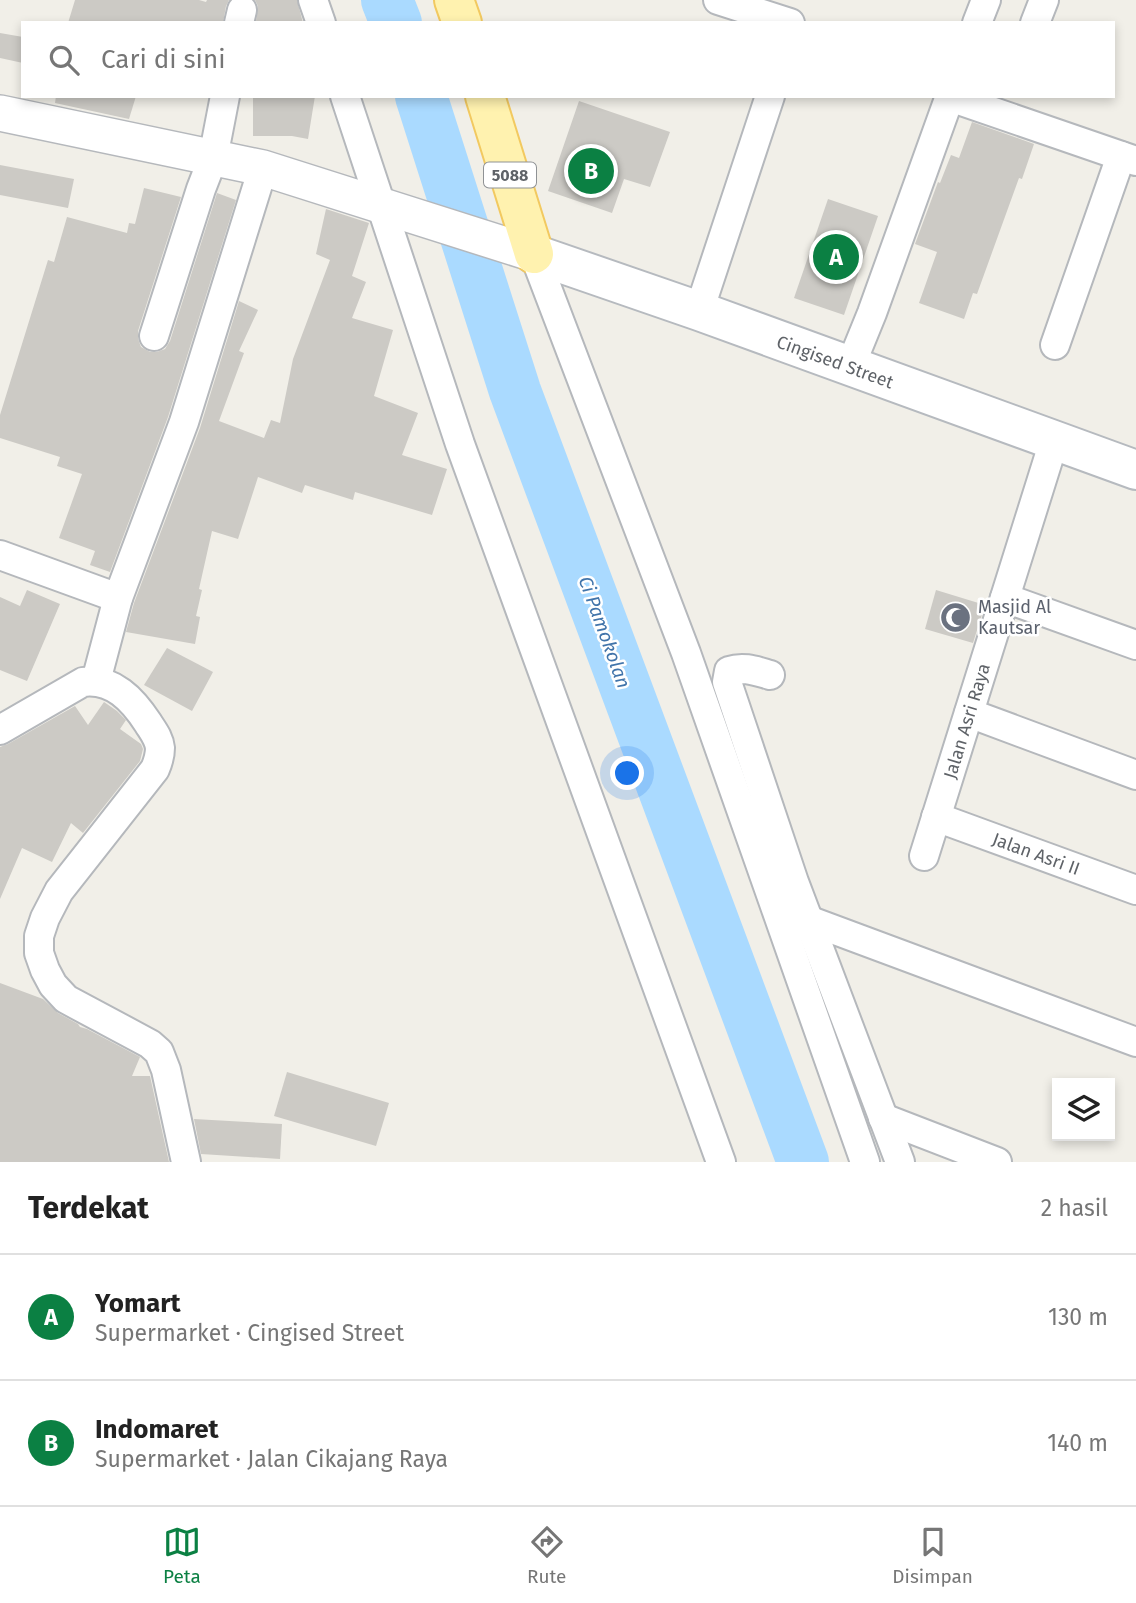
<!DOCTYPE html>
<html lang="id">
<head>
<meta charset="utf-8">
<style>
	:root { --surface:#fff; --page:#f2f2f2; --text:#222; --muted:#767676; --line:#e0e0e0; --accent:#0b8043 }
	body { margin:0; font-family:"Fira Sans",sans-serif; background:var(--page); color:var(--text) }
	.controls { position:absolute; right:21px; bottom:21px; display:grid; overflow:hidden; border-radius:0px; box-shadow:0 4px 10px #0003 }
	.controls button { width:63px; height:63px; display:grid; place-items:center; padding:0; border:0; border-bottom:2px solid var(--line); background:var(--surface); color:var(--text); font:35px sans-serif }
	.you { position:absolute; left:628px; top:774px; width:24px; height:24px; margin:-18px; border:5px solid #fff; border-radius:50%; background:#1a73e8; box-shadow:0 0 0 10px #1a73e833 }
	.badge { display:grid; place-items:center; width:46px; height:46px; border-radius:50%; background:var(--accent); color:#fff; font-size:23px; font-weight:700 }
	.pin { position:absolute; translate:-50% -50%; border:4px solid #fff; box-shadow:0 2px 7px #0006 }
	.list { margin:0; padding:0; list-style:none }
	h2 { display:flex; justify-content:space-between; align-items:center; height:91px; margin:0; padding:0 28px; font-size:30px }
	h2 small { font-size:23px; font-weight:400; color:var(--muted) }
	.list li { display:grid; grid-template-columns:46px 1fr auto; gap:21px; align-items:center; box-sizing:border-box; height:126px; padding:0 28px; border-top:2px solid var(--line) }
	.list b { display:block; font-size:26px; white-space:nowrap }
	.list p { margin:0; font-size:23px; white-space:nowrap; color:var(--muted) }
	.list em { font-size:23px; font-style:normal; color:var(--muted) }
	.icon { flex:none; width:38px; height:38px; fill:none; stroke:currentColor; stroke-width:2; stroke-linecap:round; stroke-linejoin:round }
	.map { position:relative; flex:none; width:1136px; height:1162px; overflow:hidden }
	.search { position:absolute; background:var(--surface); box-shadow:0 4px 10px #0003; left:21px; right:21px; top:21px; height:77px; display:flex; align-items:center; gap:18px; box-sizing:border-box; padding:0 24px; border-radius:0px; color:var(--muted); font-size:26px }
	.sheet { height:343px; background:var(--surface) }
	nav { display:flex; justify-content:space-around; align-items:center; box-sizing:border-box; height:98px; border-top:2px solid var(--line); background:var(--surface); font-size:19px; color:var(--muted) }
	nav a { display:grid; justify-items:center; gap:4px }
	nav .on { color:var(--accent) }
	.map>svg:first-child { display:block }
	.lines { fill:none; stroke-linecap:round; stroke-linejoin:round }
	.river { stroke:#aadaff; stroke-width:52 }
	.building { fill:#cccac5 }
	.minor-casing { stroke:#b5b8bc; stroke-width:32 }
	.tertiary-casing { stroke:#b5b8bc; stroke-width:38 }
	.secondary-casing { stroke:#b6babf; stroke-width:42 }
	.primary-casing { stroke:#f2c960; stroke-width:42 }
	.minor { stroke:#fff; stroke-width:28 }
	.tertiary { stroke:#fff; stroke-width:35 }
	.secondary { stroke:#fff; stroke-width:38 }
	.primary { stroke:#fff2af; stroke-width:38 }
	.labels { text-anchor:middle; stroke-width:5; stroke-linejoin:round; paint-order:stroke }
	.shield { fill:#fff; stroke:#8f9295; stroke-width:2 }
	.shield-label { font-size:16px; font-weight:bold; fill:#5f6368 }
	.street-label { font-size:18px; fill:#5f6368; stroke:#fff }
	.worship-label { font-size:18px; fill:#5b616d; stroke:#fff; text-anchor:start }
	.water-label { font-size:19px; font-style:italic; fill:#4174aa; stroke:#fff }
</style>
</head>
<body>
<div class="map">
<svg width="1136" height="1162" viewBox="0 0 1136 1162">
	<rect width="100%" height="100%" fill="#f1efe8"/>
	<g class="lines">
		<g class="river">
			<polyline points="387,0 396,23"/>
			<polyline points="421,96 515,391 803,1162"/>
		</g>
	</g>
	<g class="building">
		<polygon points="75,0 199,0 206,2 207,0 229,0 226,6 223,23 68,23"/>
		<polygon points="255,0 297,0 303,23 256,21 258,6"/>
		<polygon points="0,33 23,37 23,63 0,58"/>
		<polygon points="56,96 136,96 129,119 55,103"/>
		<polygon points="253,96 315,96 308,139 292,136 253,136"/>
		<polygon points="579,101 670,132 650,187 624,179 612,213 548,191"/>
		<polygon points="972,122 1034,144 1022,179 1019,178 977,294 973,293 964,319 919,303 937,252 915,244 938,182 940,183 951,155 959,158"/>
		<polygon points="0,165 74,179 68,208 0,195"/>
		<polygon points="144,188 181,197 138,331 138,339 141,347 150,352 157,352 165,349 170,341 217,193 236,200 168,417 110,572 90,565 95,551 59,538 82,474 57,466 60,457 0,438 0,415 48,260 54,262 67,217 127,233 129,223 135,224"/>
		<polygon points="828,199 878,216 844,315 794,298"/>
		<polygon points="326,209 369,223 352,276 366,282 352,318 393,330 374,396 418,413 402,455 447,469 432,515 355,492 353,500 305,485 302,493 258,477 238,539 212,531 199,589 202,590 196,616 200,617 195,644 126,632 134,603 200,428 239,301 258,310 239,351 244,353 219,421 264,438 271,420 280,423 293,359 330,260 316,254"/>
		<polygon points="27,590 60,604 27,681 0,670 0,597 20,606"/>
		<polygon points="936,590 985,605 973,643 925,629"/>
		<polygon points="167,648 213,672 192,711 144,685"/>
		<polygon points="104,702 117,711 126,720 120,729 141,744 143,749 140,761 83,833 71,823 52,862 22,848 0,899 0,747 8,744 75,706 88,725"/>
		<polygon points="0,983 43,999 58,1013 78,1024 80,1027 87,1029 140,1057 132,1076 150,1076 169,1162 0,1162"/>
		<polygon points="287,1072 389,1103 376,1146 274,1116"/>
		<polygon points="194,1119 282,1124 280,1159 201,1154"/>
	</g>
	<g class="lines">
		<defs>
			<g id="minor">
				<polyline points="313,0 321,23"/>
				<polyline points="718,0 790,23"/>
				<polyline points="239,23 242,10"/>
				<polyline points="977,23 986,0"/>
				<polyline points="1035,23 1044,0"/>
				<polyline points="345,96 460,444 721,1162"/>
				<polyline points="950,97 1136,161"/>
				<polyline points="534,254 686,653 865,1162"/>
				<polyline points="699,311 770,96"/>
				<polyline points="154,336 201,189 213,158 225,96"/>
				<polyline points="1055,345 1121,156"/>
				<polyline points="850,367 872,313 950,96"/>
				<polyline points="0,555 118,598"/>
				<polyline points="1005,598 1136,645"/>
				<path d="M770 675C756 671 744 666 729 671L727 682 794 882 900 1162"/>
				<polyline points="96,681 118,598 184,422 263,168"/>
				<polyline points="969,713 1136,775"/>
				<path d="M0 730 83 682C113 678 133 700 148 723 153 731 159 738 160 748 160 755 158 762 155 769L59 891 45 918 39 936V953L45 970 53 985 66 999 150 1044 159 1052 166 1070 186 1162"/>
				<polyline points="936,817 1136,890"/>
				<polyline points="924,856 1054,441"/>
				<polyline points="798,926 808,920 1136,1042"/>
				<polyline points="883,1118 997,1162"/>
			</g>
			<polyline id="tertiary" points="0,113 263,168 534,254"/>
			<polyline id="secondary" points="534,254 699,311 1136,470"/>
			<g id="primary">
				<polyline points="454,0 462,23"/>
				<polyline points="485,96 534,254"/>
			</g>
		</defs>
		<use href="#minor" class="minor-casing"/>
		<use href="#tertiary" class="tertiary-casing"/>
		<use href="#secondary" class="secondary-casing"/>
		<use href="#primary" class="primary-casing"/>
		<use href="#minor" class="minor"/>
		<use href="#tertiary" class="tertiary"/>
		<use href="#secondary" class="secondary"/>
		<use href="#primary" class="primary"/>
	</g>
	<defs>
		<symbol id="mosque-disc" viewBox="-11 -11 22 22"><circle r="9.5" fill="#6b7280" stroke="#fff"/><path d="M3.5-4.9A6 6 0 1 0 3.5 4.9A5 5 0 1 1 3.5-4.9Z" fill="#fff"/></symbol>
	</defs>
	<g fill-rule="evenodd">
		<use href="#mosque-disc" x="938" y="600" width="35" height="35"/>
	</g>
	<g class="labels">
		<rect class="shield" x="484" y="162.5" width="52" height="25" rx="5"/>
		<g class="shield-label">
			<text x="510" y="181">5088</text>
		</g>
		<g class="street-label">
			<text transform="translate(835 362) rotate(20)" y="6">Cingised Street</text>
			<text transform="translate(967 721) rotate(-73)" y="6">Jalan Asri Raya</text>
			<text transform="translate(1036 854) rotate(20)" y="6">Jalan Asri II</text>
		</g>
		<g class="worship-label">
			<text x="978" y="613">Masjid Al<tspan x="978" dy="21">Kautsar</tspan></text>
		</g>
		<g class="water-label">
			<text transform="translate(605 632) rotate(70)" y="7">Ci Pamokolan</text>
		</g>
	</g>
</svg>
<div class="controls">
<button><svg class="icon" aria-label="layers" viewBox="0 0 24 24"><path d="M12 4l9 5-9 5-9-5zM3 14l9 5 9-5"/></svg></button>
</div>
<div class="you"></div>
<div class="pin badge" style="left:836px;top:257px">A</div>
<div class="pin badge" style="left:591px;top:171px">B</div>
<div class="search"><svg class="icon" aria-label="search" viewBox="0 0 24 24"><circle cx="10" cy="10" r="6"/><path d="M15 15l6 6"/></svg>Cari di sini</div>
</div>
<section class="sheet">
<h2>Terdekat<small>2 hasil</small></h2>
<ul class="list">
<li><span class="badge">A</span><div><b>Yomart</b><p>Supermarket · Cingised Street</p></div><em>130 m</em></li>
<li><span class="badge">B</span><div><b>Indomaret</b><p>Supermarket · Jalan Cikajang Raya</p></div><em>140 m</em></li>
</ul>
</section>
<nav>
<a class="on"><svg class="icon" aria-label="map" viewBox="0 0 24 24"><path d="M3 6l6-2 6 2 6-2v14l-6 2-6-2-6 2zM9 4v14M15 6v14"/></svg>Peta</a>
<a><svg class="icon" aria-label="directions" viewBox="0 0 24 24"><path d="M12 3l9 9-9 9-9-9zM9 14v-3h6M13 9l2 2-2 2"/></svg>Rute</a>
<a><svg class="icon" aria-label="saved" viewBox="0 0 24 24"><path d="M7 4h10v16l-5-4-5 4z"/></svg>Disimpan</a>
</nav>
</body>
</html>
